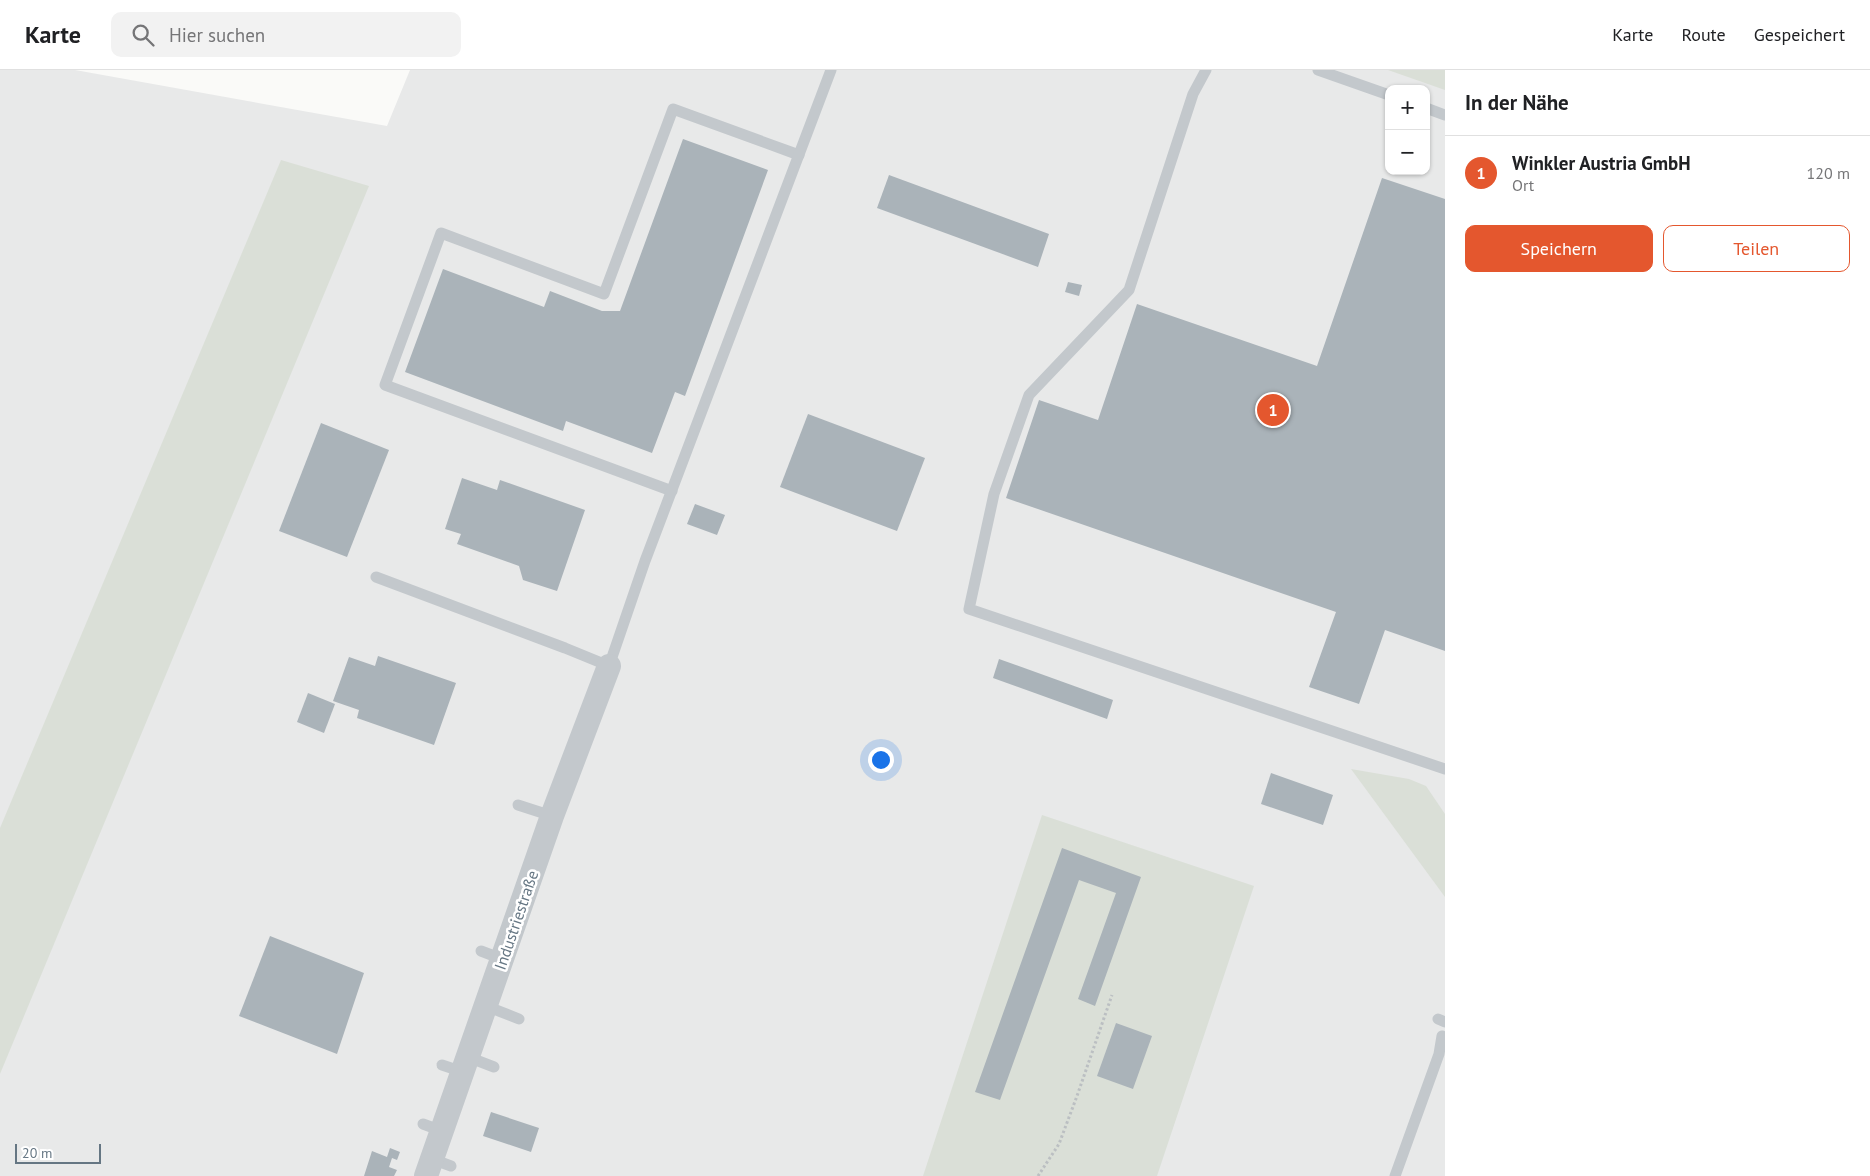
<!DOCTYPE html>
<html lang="de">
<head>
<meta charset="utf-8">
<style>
	:root { --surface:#fff; --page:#f2f2f2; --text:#202124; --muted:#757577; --line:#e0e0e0; --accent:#e4572e }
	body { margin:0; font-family:"PT Sans",sans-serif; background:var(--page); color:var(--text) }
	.controls { position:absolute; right:15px; top:15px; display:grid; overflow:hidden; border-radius:10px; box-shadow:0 1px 4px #0004 }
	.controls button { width:45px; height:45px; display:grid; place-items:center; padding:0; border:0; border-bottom:1px solid var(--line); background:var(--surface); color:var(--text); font:25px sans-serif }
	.scale { position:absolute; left:15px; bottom:12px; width:86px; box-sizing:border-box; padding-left:5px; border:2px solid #657683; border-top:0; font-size:14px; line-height:18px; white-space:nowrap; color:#657683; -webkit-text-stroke:4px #fff; paint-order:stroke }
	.you { position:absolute; left:880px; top:689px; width:18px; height:18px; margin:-12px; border:4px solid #fff; border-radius:50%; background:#1a73e8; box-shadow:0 0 0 8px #1a73e833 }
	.badge { display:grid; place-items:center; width:32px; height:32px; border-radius:50%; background:var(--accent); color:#fff; font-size:16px; font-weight:700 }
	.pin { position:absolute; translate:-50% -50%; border:2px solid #fff; box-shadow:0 1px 5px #0006 }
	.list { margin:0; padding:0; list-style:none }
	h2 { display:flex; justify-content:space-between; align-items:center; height:65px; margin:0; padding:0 20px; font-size:21px }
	h2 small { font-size:16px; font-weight:400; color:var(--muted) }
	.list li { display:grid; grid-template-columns:32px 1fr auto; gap:15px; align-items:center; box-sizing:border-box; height:75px; padding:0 20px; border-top:1px solid var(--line) }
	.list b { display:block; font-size:19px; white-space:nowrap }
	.list p { margin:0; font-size:16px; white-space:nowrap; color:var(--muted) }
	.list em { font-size:16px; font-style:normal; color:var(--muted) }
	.actions { display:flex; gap:10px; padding:15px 20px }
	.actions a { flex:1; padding:11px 0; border:1px solid var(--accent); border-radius:10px; text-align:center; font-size:18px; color:var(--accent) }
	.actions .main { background:var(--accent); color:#fff }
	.icon { flex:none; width:28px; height:28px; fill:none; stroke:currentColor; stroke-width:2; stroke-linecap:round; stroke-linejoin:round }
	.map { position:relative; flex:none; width:1445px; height:1106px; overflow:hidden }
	header { display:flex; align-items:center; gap:30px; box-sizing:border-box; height:70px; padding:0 25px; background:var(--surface); border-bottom:1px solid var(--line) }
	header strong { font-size:24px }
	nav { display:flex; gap:28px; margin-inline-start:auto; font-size:18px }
	.search { width:350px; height:45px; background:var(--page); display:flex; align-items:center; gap:12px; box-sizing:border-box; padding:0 18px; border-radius:10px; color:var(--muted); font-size:19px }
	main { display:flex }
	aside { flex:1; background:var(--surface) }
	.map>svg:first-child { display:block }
	.built { fill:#e8e9e9; fill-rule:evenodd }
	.green { fill:#dadfd7 }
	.building { fill:#aab3b9 }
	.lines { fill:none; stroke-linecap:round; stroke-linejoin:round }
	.path { stroke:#bbbfc2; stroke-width:3; stroke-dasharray:2.5 2.5; stroke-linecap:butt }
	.service { stroke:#c3c8cc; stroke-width:11 }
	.minor { stroke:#c3c8cc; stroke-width:24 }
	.labels { text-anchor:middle; stroke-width:5; stroke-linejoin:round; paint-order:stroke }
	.street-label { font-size:16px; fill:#657683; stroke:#fff }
</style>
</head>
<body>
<header>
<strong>Karte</strong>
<div class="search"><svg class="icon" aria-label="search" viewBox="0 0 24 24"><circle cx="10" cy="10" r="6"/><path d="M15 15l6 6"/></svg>Hier suchen</div>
<nav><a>Karte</a><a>Route</a><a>Gespeichert</a></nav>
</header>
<main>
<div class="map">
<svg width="1445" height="1106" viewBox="0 0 1445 1106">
	<rect width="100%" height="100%" fill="#fafaf8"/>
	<path class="built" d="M0 0H75L387 56 410 0H1445V1106H0ZM1389 19H1426V101H1389Z"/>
	<g class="green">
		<polygon points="1388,0 1445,0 1445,20"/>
		<polygon points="281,90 369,116 0,1004 0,758"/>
		<polygon points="1351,699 1409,709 1426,716 1445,744 1445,827"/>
		<polygon points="1042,745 1254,816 1157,1106 923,1106"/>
	</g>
	<g class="building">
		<polygon points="683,69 768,100 685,326 675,322 652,383 566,351 563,361 405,302 443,199 544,237 550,221 602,241 620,241"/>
		<polygon points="889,105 1049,164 1038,197 877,138"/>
		<polygon points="1382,108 1445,129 1445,581 1385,560 1359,634 1309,617 1336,542 1006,428 1039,330 1098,350 1137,234 1317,296"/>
		<polygon points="1068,212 1082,215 1079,226 1065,222"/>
		<polygon points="808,344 925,388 897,461 780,417"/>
		<polygon points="321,353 389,380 347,487 279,461"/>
		<polygon points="462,408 497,420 500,410 585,440 557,521 523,510 519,496 457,474 461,464 445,459"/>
		<polygon points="695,434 725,445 717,465 687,454"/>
		<polygon points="378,586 456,613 434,675 357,648 359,640 333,631 349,587 375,596"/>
		<polygon points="999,589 1113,630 1107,649 993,608"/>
		<polygon points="308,623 335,634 324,663 297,652"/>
		<polygon points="1271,703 1333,725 1323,755 1261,734"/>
		<polygon points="1062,778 1141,807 1095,936 1078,929 1116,823 1079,810 1000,1030 975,1022"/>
		<polygon points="270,866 364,903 337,984 239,946"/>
		<polygon points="1116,953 1152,966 1133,1019 1097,1006"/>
		<polygon points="491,1042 539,1058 531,1082 483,1066"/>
		<polygon points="390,1078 400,1082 397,1090 392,1088 389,1097 397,1100 394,1106 364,1106 372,1081 387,1087"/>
	</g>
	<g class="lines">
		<polyline class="path" points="1038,1106 1059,1074 1077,1026 1112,925"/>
		<g class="service">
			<polyline points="1206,0 1193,24 1129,220 1029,325 994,424 969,539 1445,699"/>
			<polyline points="1318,0 1389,25"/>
			<polyline points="1426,38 1445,45"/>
			<polyline points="672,421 385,315 441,163 604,224 673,39 799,85"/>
			<polyline points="376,507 565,578 609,596 645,491 831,0"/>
			<polyline points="518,735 552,746"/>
			<polyline points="481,881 502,889"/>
			<polyline points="486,936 519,949"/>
			<polyline points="1438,949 1445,952"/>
			<polyline points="468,987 494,997"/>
			<polyline points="442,995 463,1002"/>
			<polyline points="423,1054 442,1061"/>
			<polyline points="432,1089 451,1096"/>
			<polyline points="1395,1106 1439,984 1442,966"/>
		</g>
		<polyline class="minor" points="426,1106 552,746 609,596"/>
	</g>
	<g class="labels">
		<g class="street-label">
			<text transform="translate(516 850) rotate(-71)" y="6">Industriestraße</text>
		</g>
	</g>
</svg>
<div class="controls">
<button>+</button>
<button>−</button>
</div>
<div class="scale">20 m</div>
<div class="you"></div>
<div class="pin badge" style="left:1273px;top:340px">1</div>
</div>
<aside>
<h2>In der Nähe<small></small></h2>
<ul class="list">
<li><span class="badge">1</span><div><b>Winkler Austria GmbH</b><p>Ort</p></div><em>120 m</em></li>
</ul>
<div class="actions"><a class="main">Speichern</a><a>Teilen</a></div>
</aside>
</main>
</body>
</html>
